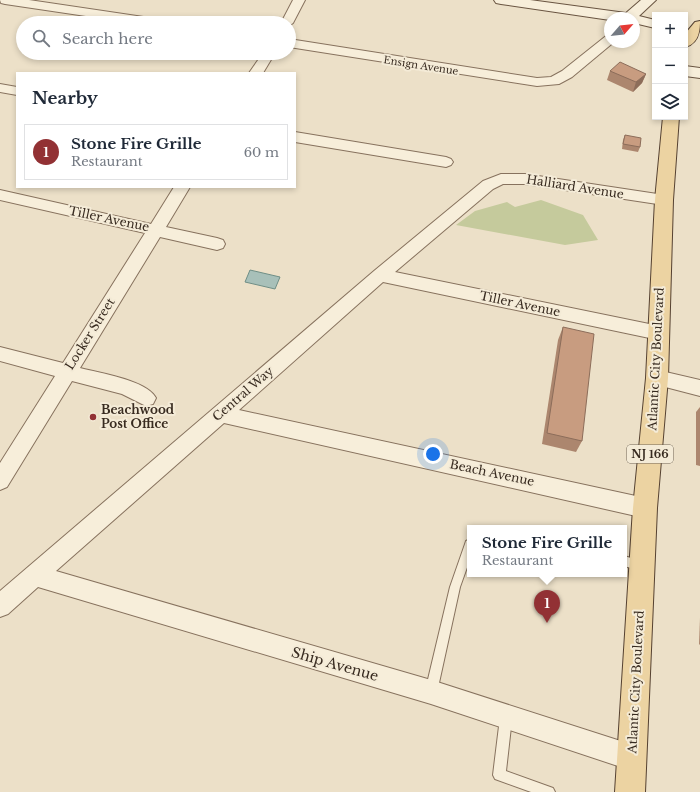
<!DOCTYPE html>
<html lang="en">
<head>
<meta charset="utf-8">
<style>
	:root { --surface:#fff; --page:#f6f6f7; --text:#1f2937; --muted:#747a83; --line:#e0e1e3; --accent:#923134 }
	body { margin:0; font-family:"Libre Baskerville",serif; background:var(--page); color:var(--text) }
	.controls { position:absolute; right:12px; top:12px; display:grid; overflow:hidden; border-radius:0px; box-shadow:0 2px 6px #0003 }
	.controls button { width:36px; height:36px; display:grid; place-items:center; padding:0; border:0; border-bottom:1px solid var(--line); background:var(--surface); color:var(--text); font:20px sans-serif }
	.compass { position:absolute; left:604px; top:12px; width:36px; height:36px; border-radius:50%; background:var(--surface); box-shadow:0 2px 6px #0003; rotate:62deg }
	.you { position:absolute; left:433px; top:454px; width:14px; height:14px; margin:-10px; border:3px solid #fff; border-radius:50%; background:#1a73e8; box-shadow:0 0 0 6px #1a73e833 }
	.badge { display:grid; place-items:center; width:26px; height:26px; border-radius:50%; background:var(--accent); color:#fff; font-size:13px; font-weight:700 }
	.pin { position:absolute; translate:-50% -33px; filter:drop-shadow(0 1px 2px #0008) }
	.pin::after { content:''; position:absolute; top:21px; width:14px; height:12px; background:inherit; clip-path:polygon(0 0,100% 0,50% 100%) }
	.popup { position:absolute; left:467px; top:525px; width:160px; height:52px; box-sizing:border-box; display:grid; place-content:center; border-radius:0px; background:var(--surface); filter:drop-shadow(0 1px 3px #0005); font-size:13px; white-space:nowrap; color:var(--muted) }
	.popup b { font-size:15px; color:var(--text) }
	.popup::after { content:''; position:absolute; left:50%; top:100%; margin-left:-8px; border:8px solid transparent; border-top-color:var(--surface) }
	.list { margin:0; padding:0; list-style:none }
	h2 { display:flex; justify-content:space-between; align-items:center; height:52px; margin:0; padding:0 16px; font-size:17px }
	h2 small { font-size:13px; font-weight:400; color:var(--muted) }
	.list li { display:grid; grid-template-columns:26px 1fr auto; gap:12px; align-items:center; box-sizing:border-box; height:56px; margin:0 8px 8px; padding:0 8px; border:1px solid var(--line); border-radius:0px }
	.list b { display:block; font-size:15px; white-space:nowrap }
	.list p { margin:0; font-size:13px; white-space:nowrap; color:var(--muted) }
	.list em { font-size:13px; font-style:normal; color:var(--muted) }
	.icon { flex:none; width:22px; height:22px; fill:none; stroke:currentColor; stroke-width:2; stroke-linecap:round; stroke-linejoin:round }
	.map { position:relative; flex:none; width:700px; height:792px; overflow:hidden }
	.search { position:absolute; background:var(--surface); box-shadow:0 2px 6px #0003; left:16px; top:16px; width:280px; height:44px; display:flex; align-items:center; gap:10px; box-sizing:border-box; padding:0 14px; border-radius:22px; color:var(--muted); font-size:15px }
	.panel { position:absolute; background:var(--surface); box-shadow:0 2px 6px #0003; left:16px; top:72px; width:280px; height:116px; border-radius:0px }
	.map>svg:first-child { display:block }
	.green { fill:#c5ca9c }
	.water { fill:#a8c0b9; stroke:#6f8e86 }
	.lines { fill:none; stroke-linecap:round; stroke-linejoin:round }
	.lane-casing { stroke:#87725e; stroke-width:2 }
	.street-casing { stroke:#87725e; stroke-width:2 }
	.secondary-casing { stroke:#695441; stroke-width:2 }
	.primary-casing { stroke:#554131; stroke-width:2 }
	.lane { fill:#f7eeda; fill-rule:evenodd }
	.street { fill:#f7eeda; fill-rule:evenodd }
	.secondary { fill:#f7eeda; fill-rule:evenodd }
	.primary { fill:#ecd3a2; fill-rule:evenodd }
	.wall { fill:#ac866e }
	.shaded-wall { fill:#8c6d5a }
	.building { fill:#c89c80; stroke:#8c6d5a }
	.poi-dot { fill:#923134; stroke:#f4ebd7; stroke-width:1.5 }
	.labels { text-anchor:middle; stroke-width:4; stroke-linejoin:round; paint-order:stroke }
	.far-street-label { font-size:10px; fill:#382b20; stroke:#f4ebd7 }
	.shield { fill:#f4ebd7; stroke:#706557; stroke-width:1 }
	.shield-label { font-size:11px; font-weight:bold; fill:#382b20 }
	.street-label { font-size:12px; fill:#382b20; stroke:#f4ebd7 }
	.poi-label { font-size:12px; font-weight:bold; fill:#382b20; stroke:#f4ebd7; text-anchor:start }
	.near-street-label { font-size:14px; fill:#382b20; stroke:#f4ebd7 }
</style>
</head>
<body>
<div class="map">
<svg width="700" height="792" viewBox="0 0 700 792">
	<rect width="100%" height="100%" fill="#ece0c8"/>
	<polygon class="green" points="541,200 583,215 598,240 565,245 456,225 475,211 507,202 515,207"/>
	<polygon class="water" points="250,270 280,277 275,289 245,282"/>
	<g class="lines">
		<defs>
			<g id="lane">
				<polygon points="470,539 470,559 460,587 437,692 435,696 431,698 427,696 425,692 450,587 465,544 466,541"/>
				<polygon points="624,556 645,562 646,566 645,570 641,571 624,566"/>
				<polygon points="506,712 510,714 512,718 506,771 553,788 555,792 531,792 495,779 493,775 500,718 502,714"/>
			</g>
			<g id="street">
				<polygon points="0,0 29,0 157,19 163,23 133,23 5,4 1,3"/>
				<polygon points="293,0 305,0 293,23 289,26 289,23 281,23"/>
				<polygon points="610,35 610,42 614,42 572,77 559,84 537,86 289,47 289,39 537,78 551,77 562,71 606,36"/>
				<polygon points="263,53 275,53 263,73 249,73"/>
				<polygon points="0,84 17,87 17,95 0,92"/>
				<polygon points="295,132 446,157 451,159 453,162 451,165 446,167 295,142"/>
				<polygon points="501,174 525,174 664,195 669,196 672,200 669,204 664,205 525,184 503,184 493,189 395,272 659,326 665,328 668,333 665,338 659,340 383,282 239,410 645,498 652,501 656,508 652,515 645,518 224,423 56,571 431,680 633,745 642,749 646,758 642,767 633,771 431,704 38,587 8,614 0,617 0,591 374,271 483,181"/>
				<path d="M174 187H190L166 227 217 238 223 240 225 244 223 248 217 250 160 237 80 368C99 373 147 380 156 398L153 404 146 406 122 394 72 381 7 487 0 490V463L55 376 0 361V347L63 363 145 233 0 200V190L151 224Z"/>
				<polygon points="657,370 700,380 700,396 650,383 648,378 650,373"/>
			</g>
			<g id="secondary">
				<polygon points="494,0 530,0 626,13 641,0 656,0 639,16 655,20 655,28 634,23 634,18 610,18 610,20 501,4 496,3"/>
				<polygon points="685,66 700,68 700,78 685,76"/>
			</g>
			<g id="primary">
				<path d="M700 21C700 32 698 44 685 47V34L695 22Z"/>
				<polygon points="663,117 679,117 673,200 668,378 657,508 645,792 615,792 633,508 646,378 655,200"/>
			</g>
		</defs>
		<use href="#lane" class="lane-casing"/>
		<use href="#street" class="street-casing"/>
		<use href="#secondary" class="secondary-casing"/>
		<use href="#primary" class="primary-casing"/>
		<use href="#lane" class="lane"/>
		<use href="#street" class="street"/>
		<use href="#secondary" class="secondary"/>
		<use href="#primary" class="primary"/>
	</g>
	<g class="wall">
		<polygon points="610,71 646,74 642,83 633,92 607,80"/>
		<polygon points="625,135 640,147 638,152 622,149 623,140"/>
		<polygon points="563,327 582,441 576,452 542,444 558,340"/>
		<polygon points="700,407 700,466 696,465 696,412"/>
		<polygon points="700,618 700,645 699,644"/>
	</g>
	<polygon class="shaded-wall" points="646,74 642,83 633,92 636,82"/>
	<g class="building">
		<polygon points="620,62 646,74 636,82 610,71"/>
		<polygon points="625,135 641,138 640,147 623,144"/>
		<polygon points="563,327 594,334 582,441 547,433"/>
	</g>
	<circle class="poi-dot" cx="93" cy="417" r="4"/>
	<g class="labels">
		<g class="far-street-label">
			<text transform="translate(421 65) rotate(9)" y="4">Ensign Avenue</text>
		</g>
		<rect class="shield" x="627" y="445" width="46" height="18" rx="3"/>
		<g class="shield-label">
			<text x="650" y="458">NJ 166</text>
		</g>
		<g class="street-label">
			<text transform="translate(575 187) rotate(9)" y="4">Halliard Avenue</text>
			<text transform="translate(109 219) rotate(12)" y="4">Tiller Avenue</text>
			<text transform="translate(520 304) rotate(12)" y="4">Tiller Avenue</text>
			<text transform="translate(90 334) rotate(-58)" y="4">Locker Street</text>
			<text transform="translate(656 359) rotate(-87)" y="4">Atlantic City Boulevard</text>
			<text transform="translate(243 394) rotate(-41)" y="4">Central Way</text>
			<text transform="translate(492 473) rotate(12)" y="4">Beach Avenue</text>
			<text transform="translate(636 682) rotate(-87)" y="4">Atlantic City Boulevard</text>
		</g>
		<g class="poi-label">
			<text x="101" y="414">Beachwood<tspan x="101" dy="14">Post Office</tspan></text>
		</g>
		<g class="near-street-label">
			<text transform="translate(335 664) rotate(16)" y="5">Ship Avenue</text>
		</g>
	</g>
</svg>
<div class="controls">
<button>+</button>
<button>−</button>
<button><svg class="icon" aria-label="layers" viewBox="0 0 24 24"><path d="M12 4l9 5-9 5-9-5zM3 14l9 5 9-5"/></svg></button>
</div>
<svg class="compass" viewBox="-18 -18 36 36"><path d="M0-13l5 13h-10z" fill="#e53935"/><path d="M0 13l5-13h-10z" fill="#747a83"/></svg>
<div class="you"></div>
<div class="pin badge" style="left:547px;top:623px">1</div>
<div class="popup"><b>Stone Fire Grille</b>Restaurant</div>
<div class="search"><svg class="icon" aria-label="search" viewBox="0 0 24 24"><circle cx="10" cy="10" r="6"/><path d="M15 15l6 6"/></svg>Search here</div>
<section class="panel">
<h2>Nearby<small></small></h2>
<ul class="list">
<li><span class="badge">1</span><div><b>Stone Fire Grille</b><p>Restaurant</p></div><em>60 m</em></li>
</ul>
</section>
</div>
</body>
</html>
